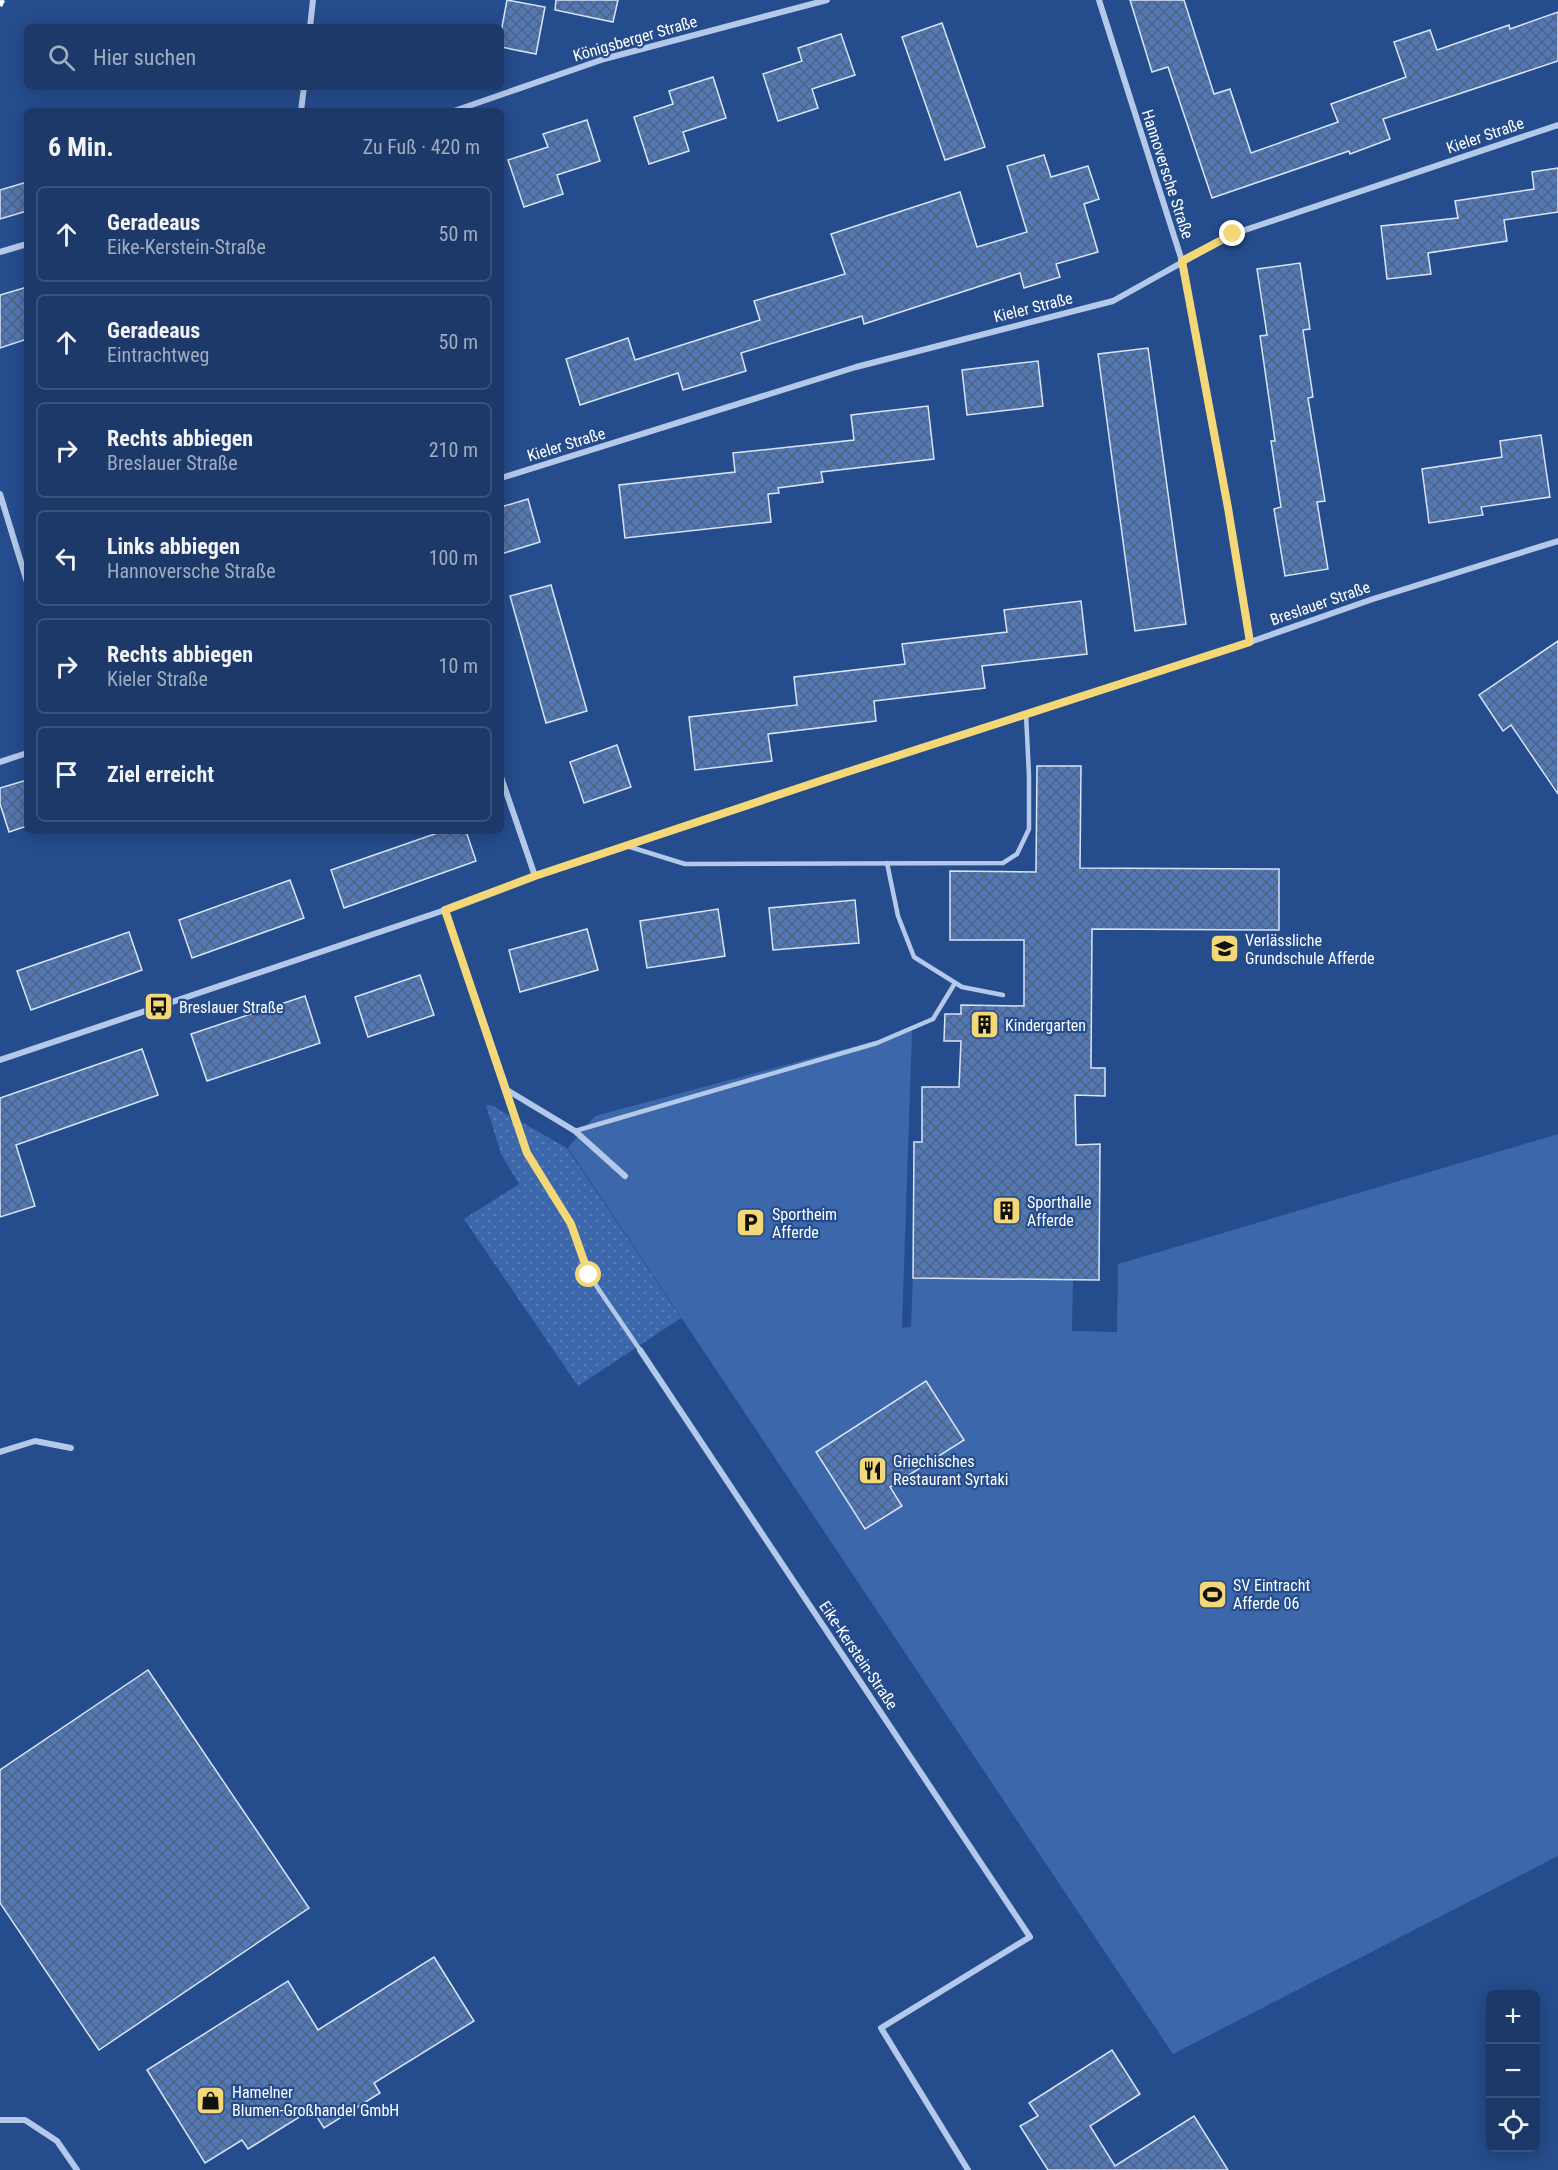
<!DOCTYPE html>
<html lang="de">
<head>
<meta charset="utf-8">
<style>
	:root { --surface:#1c3969; --page:#294471; --text:#f1f3f6; --muted:#a0acc0; --line:#3a537d }
	body { margin:0; font-family:"Roboto Condensed",sans-serif; background:var(--page); color:var(--text) }
	.controls { position:absolute; right:18px; bottom:18px; display:grid; overflow:hidden; border-radius:9px; box-shadow:0 3px 15px #0003 }
	.controls button { width:54px; height:54px; display:grid; place-items:center; padding:0; border:0; border-bottom:2px solid var(--line); background:var(--surface); color:var(--text); font:30px sans-serif }
	.stop { position:absolute; width:18px; height:18px; margin:-14px; border:4px solid #f4d878; border-radius:50%; background:#fff }
	.stop.end { background:#f4d878; border-color:#fff; box-shadow:0 2px 6px #0008 }
	.list { margin:0; padding:0; list-style:none }
	h2 { display:flex; justify-content:space-between; align-items:center; height:78px; margin:0; padding:0 24px; font-size:26px }
	h2 small { font-size:20px; font-weight:400; color:var(--muted) }
	.list li { display:grid; grid-template-columns:39px 1fr auto; gap:18px; align-items:center; box-sizing:border-box; height:96px; margin:0 12px 12px; padding:0 12px; border:2px solid var(--line); border-radius:9px }
	.list b { display:block; font-size:22px; white-space:nowrap }
	.list p { margin:0; font-size:20px; white-space:nowrap; color:var(--muted) }
	.list em { font-size:20px; font-style:normal; color:var(--muted) }
	.icon { flex:none; width:33px; height:33px; fill:none; stroke:currentColor; stroke-width:2; stroke-linecap:round; stroke-linejoin:round }
	.map { position:relative; flex:none; width:1558px; height:2170px; overflow:hidden }
	.search { position:absolute; background:var(--surface); box-shadow:0 3px 15px #0003; left:24px; top:24px; width:480px; height:66px; display:flex; align-items:center; gap:15px; box-sizing:border-box; padding:0 21px; border-radius:9px; color:var(--muted); font-size:22px }
	.panel { position:absolute; background:var(--surface); box-shadow:0 3px 15px #0003; left:24px; top:108px; width:480px; height:726px; border-radius:9px }
	.map>svg:first-child { display:block }
	.green { fill:#3d67ab }
	.park { fill:url(#park-dots) }
	.building { fill:url(#building-cross-hatch); stroke:#d8e5f8; stroke-width:1.5 }
	.lines { fill:none; stroke-linecap:round; stroke-linejoin:round }
	.lane { stroke:#b4c9ea; stroke-width:4.5 }
	.street { stroke:#b4c9ea; stroke-width:6 }
	.rail { stroke:#fff; stroke-width:4.5; stroke-dasharray:10 4.5; stroke-linecap:butt }
	.route { stroke:#f4d878; stroke-width:8 }
	.labels { text-anchor:middle; stroke-width:4.5; stroke-linejoin:round; paint-order:stroke }
	.street-label { font-size:16px; fill:#fff; stroke:#254c8c }
	.poi-label { font-size:16px; fill:#fff; stroke:#254c8c; text-anchor:start }
</style>
</head>
<body>
<div class="map">
<svg width="1558" height="2170" viewBox="0 0 1558 2170">
	<defs>
		<pattern id="park-dots" width="8" height="8" patternUnits="userSpaceOnUse" patternTransform="scale(1.5)"><rect width="8" height="8" fill="#3d67ab"/><path d="M2 2h.1M6 6h.1" fill="none" stroke="#5a7eb8" stroke-width="1.8" stroke-linecap="round"/></pattern>
		<pattern id="building-cross-hatch" width="8" height="8" patternUnits="userSpaceOnUse" patternTransform="scale(1.5)"><rect width="8" height="8" fill="#5278b5"/><path d="M0 0l8 8M0 8l8-8" fill="none" stroke="#4f6280"/></pattern>
	</defs>
	<rect width="100%" height="100%" fill="#254c8c"/>
	<polygon class="green" points="912,1031 902,1328 911,1327 913,1278 1073,1280 1072,1331 1117,1332 1118,1264 1558,1134 1558,1856 1173,2054 568,1148 595,1116"/>
	<polygon class="park" points="486,1105 491,1105 567,1148 681,1318 578,1386 464,1219 519,1184 501,1154"/>
	<g class="building">
		<polygon points="507,0 545,7 536,54 501,47 501,32"/>
		<polygon points="556,0 618,0 613,22 555,10"/>
		<polygon points="1130,0 1184,0 1214,94 1230,89 1251,153 1338,122 1331,104 1406,77 1394,42 1430,30 1437,50 1509,25 1510,29 1558,12 1558,61 1383,119 1390,139 1350,154 1349,151 1212,198 1168,67 1152,72"/>
		<polygon points="942,23 985,147 945,160 902,37"/>
		<polygon points="841,34 855,75 812,89 818,108 778,121 763,74 802,61 798,48"/>
		<polygon points="713,77 726,118 683,132 689,151 649,164 634,117 673,104 669,91"/>
		<polygon points="587,120 600,161 557,175 563,194 524,207 508,160 548,147 543,134"/>
		<polygon points="1044,155 1051,177 1088,166 1099,199 1084,204 1098,252 1056,264 1060,277 1024,288 1020,273 864,324 862,316 741,353 746,371 683,390 678,373 580,405 566,359 628,338 635,360 760,320 754,301 845,274 831,234 960,192 977,247 1027,232 1007,166"/>
		<polygon points="1558,168 1558,212 1504,220 1507,241 1428,253 1431,274 1387,279 1381,226 1458,218 1455,201 1534,189 1532,172"/>
		<polygon points="27,182 27,211 0,219 0,190"/>
		<polygon points="1300,263 1310,329 1303,330 1313,397 1308,398 1325,501 1317,502 1328,569 1285,576 1274,509 1281,507 1271,441 1275,441 1260,336 1267,335 1257,269"/>
		<polygon points="27,287 27,339 0,348 0,295"/>
		<polygon points="1148,348 1186,624 1135,631 1098,354"/>
		<polygon points="1038,361 1043,406 967,415 962,370"/>
		<polygon points="928,406 934,459 821,472 823,482 778,488 779,493 768,494 771,522 625,538 619,485 735,472 733,453 854,440 851,415"/>
		<polygon points="1541,435 1550,497 1481,507 1483,515 1429,523 1422,469 1502,457 1500,441"/>
		<polygon points="528,499 540,542 501,554 501,507"/>
		<polygon points="551,585 587,711 546,723 510,596"/>
		<polygon points="1081,601 1087,654 982,666 985,688 874,701 876,721 768,734 772,761 695,770 689,717 797,705 794,677 905,664 902,644 1007,632 1004,610"/>
		<polygon points="1558,641 1558,794 1511,725 1503,731 1479,695"/>
		<polygon points="617,745 631,787 584,803 570,762"/>
		<polygon points="1037,766 1081,766 1080,868 1279,869 1279,930 1092,929 1091,1068 1105,1068 1105,1096 1075,1095 1076,1145 1100,1144 1099,1280 913,1278 914,1142 922,1142 922,1087 959,1087 961,1041 944,1041 945,1014 961,1014 961,1005 1024,1006 1024,940 950,940 950,871 1036,872"/>
		<polygon points="27,780 27,826 9,832 0,804 0,788"/>
		<polygon points="443,831 466,831 476,861 344,908 331,870"/>
		<polygon points="290,880 304,918 192,958 179,920"/>
		<polygon points="855,900 859,943 773,950 769,908"/>
		<polygon points="718,909 725,956 647,968 640,921"/>
		<polygon points="587,929 598,970 520,992 509,950"/>
		<polygon points="129,932 142,970 31,1010 17,971"/>
		<polygon points="420,975 434,1015 368,1037 355,997"/>
		<polygon points="305,996 320,1043 207,1081 191,1034"/>
		<polygon points="142,1049 158,1095 16,1145 35,1206 0,1217 0,1098"/>
		<polygon points="926,1381 964,1440 890,1487 902,1506 865,1529 816,1452"/>
		<polygon points="148,1670 309,1908 99,2050 0,1903 0,1770"/>
		<polygon points="434,1957 474,2021 374,2083 380,2093 324,2128 312,2109 248,2149 242,2140 205,2163 147,2070 288,1981 318,2030"/>
		<polygon points="1112,2050 1140,2094 1090,2126 1115,2166 1194,2116 1228,2170 1048,2170 1020,2126 1038,2116 1029,2103"/>
	</g>
	<g class="lines">
		<g class="lane">
			<polyline points="627,846 685,864 1003,863 1017,854 1029,829 1029,776 1026,714"/>
			<polyline points="887,863 898,916 914,957 962,987 1003,995"/>
			<polyline points="507,1090 527,1153 571,1224 589,1275 640,1350"/>
			<polyline points="575,1131 877,1043 933,1019 955,983"/>
		</g>
		<g class="street">
			<polyline points="1099,0 1182,261 1228,508 1250,642"/>
			<polyline points="310,27 313,0"/>
			<polyline points="301,111 304,87"/>
			<polyline points="454,111 604,59 827,0"/>
			<polyline points="0,252 27,244"/>
			<polyline points="501,478 856,367 1113,301 1233,234 1558,125"/>
			<polyline points="0,494 27,582"/>
			<polyline points="0,762 27,753"/>
			<polyline points="501,777 535,876"/>
			<polyline points="445,910 507,1090 575,1131 625,1176"/>
			<polyline points="0,1060 445,910 535,876 841,774 1250,642 1373,599 1558,541"/>
			<polyline points="640,1350 1030,1937 881,2028 968,2170"/>
			<polyline points="0,1452 35,1441 71,1448"/>
			<polyline points="0,2120 25,2120 57,2141 77,2170"/>
		</g>
		<polyline class="rail" points="0,6 3,0"/>
	</g>
	<g class="lines">
		<polyline class="route" points="589,1275 571,1224 527,1153 445,910 535,876 841,774 1250,642 1228,508 1182,261 1233,234"/>
	</g>
	<defs>
		<symbol id="school-square" viewBox="-11 -11 22 22"><rect x="-9" y="-9" width="18" height="18" rx="4" fill="#f4d878" stroke="#254c8c"/><path d="M0-5L7-2L0 1L-7-2ZM-4 1L0 2.5L4 1V4Q0 6-4 4Z" fill="#111"/></symbol>
		<symbol id="bus-square" viewBox="-11 -11 22 22"><rect x="-9" y="-9" width="18" height="18" rx="4" fill="#f4d878" stroke="#254c8c"/><path d="M-5-6H5V4H4V6H2V4H-2V6H-4V4H-5ZM-3.5-4V0h7V-4ZM-3.5 1.2v1.5H-2V1.2ZM2 1.2v1.5H3.5V1.2Z" fill="#111"/></symbol>
		<symbol id="building-square" viewBox="-11 -11 22 22"><rect x="-9" y="-9" width="18" height="18" rx="4" fill="#f4d878" stroke="#254c8c"/><path d="M-4-6H4V6H1V3H-1V6H-4ZM-2.5-4.3h1.7v1.8h-1.7ZM.8-4.3h1.7v1.8H.8ZM-2.5-1h1.7V.8h-1.7ZM.8-1h1.7V.8H.8Z" fill="#111"/></symbol>
		<symbol id="parking-square" viewBox="-11 -11 22 22"><rect x="-9" y="-9" width="18" height="18" rx="4" fill="#f4d878" stroke="#254c8c"/><path d="M-3.5-5.5H1a3.5 3.5 0 0 1 0 7H-1V5.5H-3.5ZM-1-3.4V-.6H.8a1.4 1.4 0 0 0 0-2.8Z" fill="#111"/></symbol>
		<symbol id="restaurant-square" viewBox="-11 -11 22 22"><rect x="-9" y="-9" width="18" height="18" rx="4" fill="#f4d878" stroke="#254c8c"/><path d="M-5-6h1v4h1v-4h1v4h1v-4h1v5L-1.5 .5V6h-2V.5L-5-1ZM5-6V6H3V1.5H1.5Q1.5-4 5-6Z" fill="#111"/></symbol>
		<symbol id="stadium-square" viewBox="-11 -11 22 22"><rect x="-9" y="-9" width="18" height="18" rx="4" fill="#f4d878" stroke="#254c8c"/><path d="M0-5a6.5 5 0 1 0 0 10a6.5 5 0 1 0 0-10ZM-3.5-1.8h7v3.6h-7Z" fill="#111"/></symbol>
		<symbol id="shop-square" viewBox="-11 -11 22 22"><rect x="-9" y="-9" width="18" height="18" rx="4" fill="#f4d878" stroke="#254c8c"/><path d="M-5-2.5h2.3a2.7 3.5 0 0 1 5.4 0H5L5.5 6h-11ZM-1.5-2.5h3a1.5 2.3 0 0 0-3 0Z" fill="#111"/></symbol>
	</defs>
	<g fill-rule="evenodd">
		<use href="#school-square" x="1208" y="932" width="33" height="33"/>
		<use href="#bus-square" x="142" y="990" width="33" height="33"/>
		<use href="#building-square" x="968" y="1008" width="33" height="33"/>
		<use href="#building-square" x="990" y="1194" width="33" height="33"/>
		<use href="#parking-square" x="734" y="1206" width="33" height="33"/>
		<use href="#restaurant-square" x="856" y="1454" width="33" height="33"/>
		<use href="#stadium-square" x="1196" y="1578" width="33" height="33"/>
		<use href="#shop-square" x="194" y="2084" width="33" height="33"/>
	</g>
	<g class="labels">
		<g class="street-label">
			<text transform="translate(635 38) rotate(-16)" y="6">Königsberger Straße</text>
			<text transform="translate(1485 135) rotate(-19)" y="6">Kieler Straße</text>
			<text transform="translate(1168 174) rotate(72)" y="6">Hannoversche Straße</text>
			<text transform="translate(1033 307) rotate(-14)" y="6">Kieler Straße</text>
			<text transform="translate(566 444) rotate(-17)" y="6">Kieler Straße</text>
			<text transform="translate(1320 603) rotate(-19)" y="6">Breslauer Straße</text>
			<text transform="translate(859 1655) rotate(56)" y="6">Eike-Kerstein-Straße</text>
		</g>
		<g class="poi-label">
			<text x="1245" y="946">Verlässliche<tspan x="1245" dy="18">Grundschule Afferde</tspan></text>
			<text x="179" y="1013">Breslauer Straße</text>
			<text x="1005" y="1031">Kindergarten</text>
			<text x="1027" y="1208">Sporthalle<tspan x="1027" dy="18">Afferde</tspan></text>
			<text x="772" y="1220">Sportheim<tspan x="772" dy="18">Afferde</tspan></text>
			<text x="893" y="1467">Griechisches<tspan x="893" dy="18">Restaurant Syrtaki</tspan></text>
			<text x="1233" y="1591">SV Eintracht<tspan x="1233" dy="18">Afferde 06</tspan></text>
			<text x="232" y="2098">Hamelner<tspan x="232" dy="18">Blumen-Großhandel GmbH</tspan></text>
		</g>
	</g>
</svg>
<div class="controls">
<button>+</button>
<button>−</button>
<button><svg class="icon" aria-label="locate" viewBox="0 0 24 24"><circle cx="12" cy="12" r="6"/><path d="M12 2v4M12 18v4M2 12h4M18 12h4"/></svg></button>
</div>
<div class="stop" style="left:589px;top:1275px"></div>
<div class="stop end" style="left:1233px;top:234px"></div>
<div class="search"><svg class="icon" aria-label="search" viewBox="0 0 24 24"><circle cx="10" cy="10" r="6"/><path d="M15 15l6 6"/></svg>Hier suchen</div>
<section class="panel">
<h2>6 Min.<small>Zu Fuß · 420 m</small></h2>
<ul class="list">
<li><svg class="icon" aria-label="ahead" viewBox="0 0 24 24"><path d="M12 20V5M6 11l6-6 6 6"/></svg><div><b>Geradeaus</b><p>Eike-Kerstein-Straße</p></div><em>50 m</em></li>
<li><svg class="icon" aria-label="ahead" viewBox="0 0 24 24"><path d="M12 20V5M6 11l6-6 6 6"/></svg><div><b>Geradeaus</b><p>Eintrachtweg</p></div><em>50 m</em></li>
<li><svg class="icon" aria-label="right" viewBox="0 0 24 24"><path d="M7 20v-9h11M14 6l5 5-5 5"/></svg><div><b>Rechts abbiegen</b><p>Breslauer Straße</p></div><em>210 m</em></li>
<li><svg class="icon" aria-label="left" viewBox="0 0 24 24"><path d="M17 20v-9H6M10 6l-5 5 5 5"/></svg><div><b>Links abbiegen</b><p>Hannoversche Straße</p></div><em>100 m</em></li>
<li><svg class="icon" aria-label="right" viewBox="0 0 24 24"><path d="M7 20v-9h11M14 6l5 5-5 5"/></svg><div><b>Rechts abbiegen</b><p>Kieler Straße</p></div><em>10 m</em></li>
<li><svg class="icon" aria-label="arrive" viewBox="0 0 24 24"><path d="M6 21V4h12l-3 4 3 4H6"/></svg><div><b>Ziel erreicht</b></div></li>
</ul>
</section>
</div>
</body>
</html>
